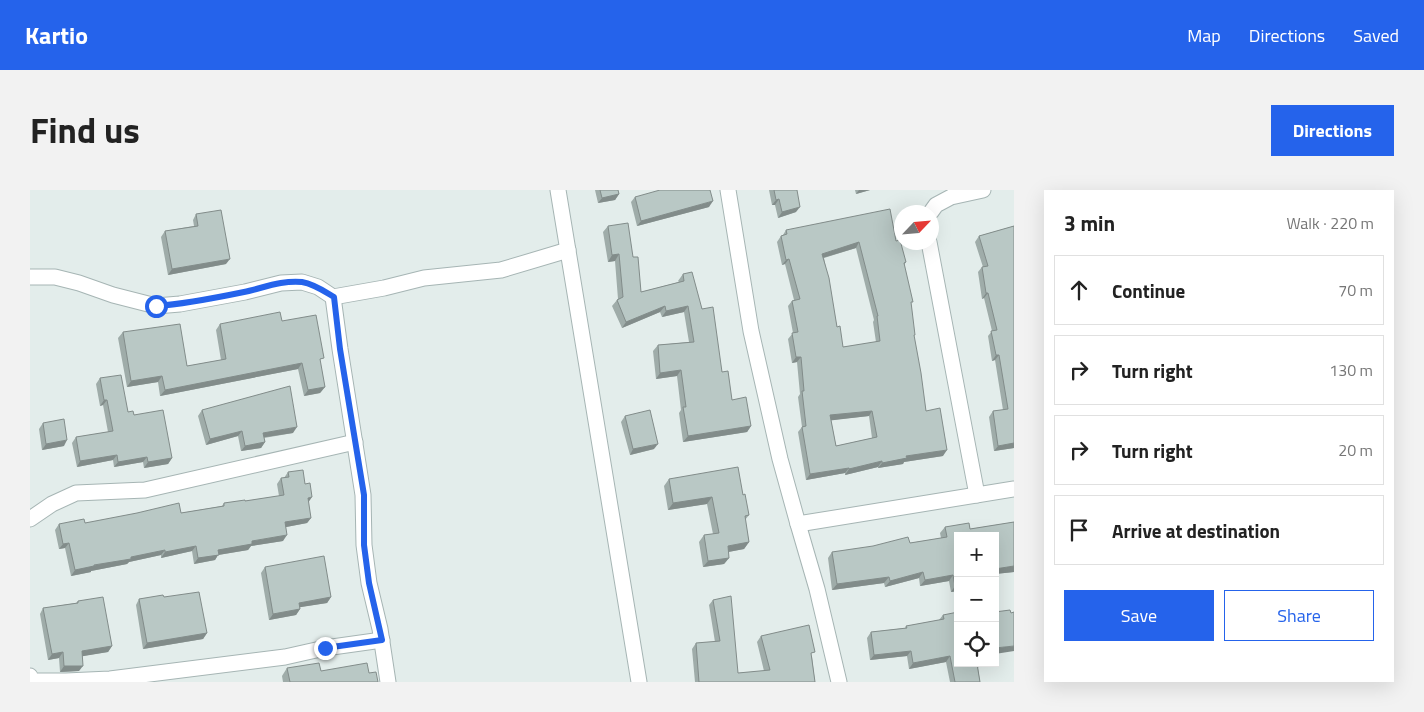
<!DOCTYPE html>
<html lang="en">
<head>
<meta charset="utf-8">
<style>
	:root { --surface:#fff; --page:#f2f2f2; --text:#222; --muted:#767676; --line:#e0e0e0; --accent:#2563eb }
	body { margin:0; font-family:"Titillium Web",sans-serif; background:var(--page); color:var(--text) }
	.controls { position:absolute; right:15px; bottom:15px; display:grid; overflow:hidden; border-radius:0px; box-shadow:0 5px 20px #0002 }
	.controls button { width:45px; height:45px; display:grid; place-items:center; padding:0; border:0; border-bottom:1px solid var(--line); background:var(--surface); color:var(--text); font:25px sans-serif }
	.compass { position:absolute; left:864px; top:15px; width:45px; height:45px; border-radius:50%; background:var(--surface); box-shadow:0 5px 20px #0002; rotate:64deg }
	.stop { position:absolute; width:15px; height:15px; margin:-11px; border:4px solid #2563eb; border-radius:50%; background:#fff }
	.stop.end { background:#2563eb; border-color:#fff; box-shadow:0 1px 5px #0008 }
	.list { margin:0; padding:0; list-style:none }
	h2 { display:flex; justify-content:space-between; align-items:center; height:65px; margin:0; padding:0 20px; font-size:21px }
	h2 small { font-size:16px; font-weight:400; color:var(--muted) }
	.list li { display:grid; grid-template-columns:32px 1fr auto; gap:15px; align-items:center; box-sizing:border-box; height:70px; margin:0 10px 10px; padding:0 10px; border:1px solid var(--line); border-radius:0px }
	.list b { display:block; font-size:19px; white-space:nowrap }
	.list em { font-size:16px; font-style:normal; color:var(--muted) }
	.actions { display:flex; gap:10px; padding:15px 20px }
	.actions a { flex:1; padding:11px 0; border:1px solid var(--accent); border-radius:0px; text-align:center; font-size:18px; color:var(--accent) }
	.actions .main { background:var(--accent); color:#fff }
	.icon { flex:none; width:28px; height:28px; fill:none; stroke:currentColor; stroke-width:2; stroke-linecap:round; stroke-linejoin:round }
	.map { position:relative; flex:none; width:984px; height:492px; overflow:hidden; border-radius:0px }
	header { display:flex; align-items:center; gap:30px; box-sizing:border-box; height:70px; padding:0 25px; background:var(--accent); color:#fff }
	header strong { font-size:24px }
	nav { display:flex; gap:28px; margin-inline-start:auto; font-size:18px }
	.intro { display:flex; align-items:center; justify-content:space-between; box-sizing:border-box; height:120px; padding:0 30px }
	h1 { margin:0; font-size:35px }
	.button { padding:12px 22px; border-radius:0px; background:var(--accent); color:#fff; font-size:18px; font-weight:700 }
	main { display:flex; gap:30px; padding:0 30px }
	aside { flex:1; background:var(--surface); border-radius:0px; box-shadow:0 5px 20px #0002 }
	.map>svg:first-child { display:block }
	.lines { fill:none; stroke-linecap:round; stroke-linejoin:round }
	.minor-casing { stroke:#a6b5b4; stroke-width:17 }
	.minor { stroke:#fff; stroke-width:15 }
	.wall { fill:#9faca9; fill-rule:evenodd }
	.shaded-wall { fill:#828c8a }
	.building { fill:#b9c8c5; stroke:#828c8a; fill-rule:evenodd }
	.route { stroke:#2563eb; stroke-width:6 }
</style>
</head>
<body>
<header>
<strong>Kartio</strong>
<nav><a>Map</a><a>Directions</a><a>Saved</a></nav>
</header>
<div class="intro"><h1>Find us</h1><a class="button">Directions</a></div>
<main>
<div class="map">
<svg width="984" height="492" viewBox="0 0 984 492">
	<rect width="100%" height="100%" fill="#e3edeb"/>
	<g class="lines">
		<defs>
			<g id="minor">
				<polyline points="528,0 609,492"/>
				<polyline points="698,0 721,141 750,269 768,334 984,299"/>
				<polyline points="901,22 906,15 921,7 953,0"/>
				<polyline points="899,52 947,305"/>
				<polyline points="0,87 25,87 49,93 83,105 126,116 150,114 215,102 251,93 272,92 288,97 303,107 354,98 394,88 471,80 538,60"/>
				<polyline points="303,107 310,159 333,305 334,355 339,393 350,439 358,492"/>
				<polyline points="0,329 22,314 46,303 115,300 325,252"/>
				<polyline points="768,334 787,399 809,492"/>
				<polyline points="0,486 1,491 36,491 80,489 255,467 295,458 352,450"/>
			</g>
		</defs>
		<use href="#minor" class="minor-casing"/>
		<use href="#minor" class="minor"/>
	</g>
	<g class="wall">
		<polygon points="565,0 588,0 589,4 585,10 568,13"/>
		<polygon points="739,0 767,0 766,22 748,28 745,15 742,15"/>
		<polygon points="825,0 840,0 826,4"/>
		<polygon points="605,7 679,17 607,36 601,12"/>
		<polygon points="166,24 196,74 138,85 131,47 135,41 164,36 163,30"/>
		<polygon points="578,36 603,67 611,102 649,92 648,91 653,84 672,119 692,182 702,210 721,236 717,242 653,252 649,223 651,220 647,186 626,189 623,161 628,155 659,152 654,122 632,127 630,122 592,138 582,116 587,110 588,109 585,71 578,72 573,42"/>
		<polygon points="984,36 984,258 964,261 959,227 963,221 973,220 965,170 962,171 958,146 962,141 954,108 952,109 948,82 952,77 953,77 945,52 949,46"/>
		<path d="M756 40 866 51 876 72 874 75 881 115 884 147 896 221 913 266 874 272 873 274 848 278V277L815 285V283L776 290 768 242 772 237 768 207 770 204 767 172 762 173 758 149 763 143 758 116 762 111 764 110 755 74 752 75 747 52 751 46 753 45ZM826 58 844 130 843 132 846 152 813 157 807 137 794 68ZM839 226 842 248 806 256 801 230Z"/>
		<polygon points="252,131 290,173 295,197 290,203 274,206 268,179 130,206 128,192 97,197 88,148 93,142 157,176 191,170 186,140 190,134"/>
		<polygon points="70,188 98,222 104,225 142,268 138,274 114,278 113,272 84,277 83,270 47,277 42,253 46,247 78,242 73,215 70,216 66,194"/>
		<polygon points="172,220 263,243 234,248 235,252 231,258 211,261 208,246 176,255 168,226"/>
		<polygon points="595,226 624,259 600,265 591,232"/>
		<polygon points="13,233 34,256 12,260 9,239"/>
		<polygon points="258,282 278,313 281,328 277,333 256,337 253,351 221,356 218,360 188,365 185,370 164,374 162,361 131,368 131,365 99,372 97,374 61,381 61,382 41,386 35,358 29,359 25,340 29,334 55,333 151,323 192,316 194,313 215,311 249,306 247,294 251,288 254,288"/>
		<polygon points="639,289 713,305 719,325 715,330 719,352 714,359 698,362 699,368 694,374 673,377 669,352 674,345 683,344 677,314 638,320 634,296"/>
		<polygon points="984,332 984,382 965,384 965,346 928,401 921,402 919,391 890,396 889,388 855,397 854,393 802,400 798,368 802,362 880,353 911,348 910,343 915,337 940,339"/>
		<polygon points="235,377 301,407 297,413 270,417 270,419 266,425 239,430 231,383"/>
		<polygon points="134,407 177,443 173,449 113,459 106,415 109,409"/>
		<polygon points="683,410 708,483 734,481 727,452 731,446 782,467 785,492 665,492 662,459 666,453 685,452 679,415"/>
		<polygon points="48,411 82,456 78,462 52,466 49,481 30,482 29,468 18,470 10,424 13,418 46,413"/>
		<polygon points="913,425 928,473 951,473 948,478 950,492 920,492 916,472 879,479 877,466 840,470 837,448 841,442 875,438 876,436 909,430"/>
		<polygon points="257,478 291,481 339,483 348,492 253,492 252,486"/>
	</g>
	<g class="shaded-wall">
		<polygon points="829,0 840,0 826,4"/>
		<polygon points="589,4 585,10 568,13 572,8"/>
		<polygon points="749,9 745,15 742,15 746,10"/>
		<polygon points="683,11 679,17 607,36 611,31"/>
		<polygon points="770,17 766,22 748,28 752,22"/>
		<polygon points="829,52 826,58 789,69 792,64"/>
		<polygon points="589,64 585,71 578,72 582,65"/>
		<polygon points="200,69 196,74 138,85 142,79"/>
		<polygon points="759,69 755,74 752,75 756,70"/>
		<polygon points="956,103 958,103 954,108 952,109"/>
		<polygon points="635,116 630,122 592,138 596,132"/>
		<polygon points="658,116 654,122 632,127 636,121"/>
		<polygon points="966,165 969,165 965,170 962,171"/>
		<polygon points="766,167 771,167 767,172 762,173"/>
		<polygon points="272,173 268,179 130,206 135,200"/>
		<polygon points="651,180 647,186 626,189 630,183"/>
		<polygon points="132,186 128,192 97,197 101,191"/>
		<polygon points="295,197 290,203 274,206 278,200"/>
		<polygon points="74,210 77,210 73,215 70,216"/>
		<polygon points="842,221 839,226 796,231 800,225"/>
		<polygon points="721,236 717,242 653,252 658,246"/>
		<polygon points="267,237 263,243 229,248 233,243"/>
		<polygon points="212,241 208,246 176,255 180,249"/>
		<polygon points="37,250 34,256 12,260 16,254"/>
		<polygon points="235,252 231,258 211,261 215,256"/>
		<polygon points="984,253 984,258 964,261 968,256"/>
		<polygon points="628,254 624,259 600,265 603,259"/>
		<polygon points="917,260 913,266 874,272 873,274 848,278 852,273 876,266"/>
		<polygon points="87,265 83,270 47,277 50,271"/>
		<polygon points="117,267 113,272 84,277 88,272"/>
		<polygon points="142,268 138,274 114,278 118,272"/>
		<polygon points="852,271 848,277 815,285 819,279"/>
		<polygon points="819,278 815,283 776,290 780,284"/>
		<polygon points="282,307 278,313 278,308"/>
		<polygon points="682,307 677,314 638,320 643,313"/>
		<polygon points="281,328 277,333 251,338 255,332"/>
		<polygon points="257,345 253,351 221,356 218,360 188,365 185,370 164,374 168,368 188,360 222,351"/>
		<polygon points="719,352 714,359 693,363 698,356"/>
		<polygon points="39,353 35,358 29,359 33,354"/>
		<polygon points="166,356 162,361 131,368 135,362"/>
		<polygon points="135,360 131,365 99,372 97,374 61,381 61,382 41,386 45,380 101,367"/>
		<polygon points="699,368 694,374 673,377 678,371"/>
		<polygon points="984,376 984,382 965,384 965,379"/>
		<polygon points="893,382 889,388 855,397 860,391"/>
		<polygon points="923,385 919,391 890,396 895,390"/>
		<polygon points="859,387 854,393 802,400 807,394"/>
		<polygon points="928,395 928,401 921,402 925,396"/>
		<polygon points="301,407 297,413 265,418 269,413"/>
		<polygon points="270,419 266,425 239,430 243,424"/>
		<polygon points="177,443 173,449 113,459 117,453"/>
		<polygon points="82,456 78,462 48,467 52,461"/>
		<polygon points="984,456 984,461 965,464 965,458"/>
		<polygon points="881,461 877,466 840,470 844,465"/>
		<polygon points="33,462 29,468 18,470 22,464"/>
		<polygon points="920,466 916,472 879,479 883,473"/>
		<polygon points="34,476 53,476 49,481 30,482"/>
	</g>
	<g class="building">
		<polygon points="570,0 588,0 589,4 572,8"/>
		<polygon points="630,0 680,0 683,11 611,31 605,7"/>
		<polygon points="744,0 767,0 770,17 752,22 749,9 746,10"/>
		<path d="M860 19 866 51 870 50 876 72 874 73 883 112H881L885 145H884L891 183 896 221 910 218 917 260 876 266 877 268 852 273V271L819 279V278L780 284 772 237 776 236 772 201H774L771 167H766L762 143 768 142 762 111 770 109 759 69 756 70 751 46 757 44 756 40ZM829 52 848 126H847L850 151 813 157 810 136 807 137 799 88 792 64ZM842 221 847 247 806 256 800 225Z"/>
		<polygon points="191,20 200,69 142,79 135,41 168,36 166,24"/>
		<polygon points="598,33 603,67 608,67 611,102 654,91 653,84 662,82 672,119 683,117 692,182 698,181 702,210 716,207 721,236 658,246 653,217 656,217 651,180 630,183 628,155 664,152 658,116 636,121 635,116 596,132 587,110 593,107 589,64 582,65 578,36"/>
		<polygon points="984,36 984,253 968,256 963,221 978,219 969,165 966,165 961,141 967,140 958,103 956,103 952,77 958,76 949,46"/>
		<polygon points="250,122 252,131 286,125 294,168 290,169 295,197 278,200 272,173 135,200 132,186 101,191 93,142 150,134 157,176 196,169 190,134"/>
		<polygon points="91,185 98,222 103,221 104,225 133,220 142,268 118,272 117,267 88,272 87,265 50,271 46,247 83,241 77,210 74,210 70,188"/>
		<polygon points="260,196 267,237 233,243 235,252 215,256 212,241 180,249 172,220"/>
		<polygon points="620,220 628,254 603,259 595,226"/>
		<polygon points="34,229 37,250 16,254 13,233"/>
		<polygon points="708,277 713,305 715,304 719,325 715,326 719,352 698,356 699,368 678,371 674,345 689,343 682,307 643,313 639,289"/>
		<polygon points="273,280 275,294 280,293 282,307 278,308 281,328 255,332 257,345 222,351 222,354 188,360 189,365 168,368 166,356 135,362 135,360 101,367 101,369 64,375 64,376 45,380 39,353 33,354 29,334 54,329 55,333 107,323 149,313 151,323 194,316 194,313 215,310 215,311 254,305 251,288 259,287 258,282"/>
		<polygon points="984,332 984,376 965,379 965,346 928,346 928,395 925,396 923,385 895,390 893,382 860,391 859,387 807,394 802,362 843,356 878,347 880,353 917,347 915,337 939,333 940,339"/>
		<polygon points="294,366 301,407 269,413 270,419 243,424 235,377"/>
		<polygon points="169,402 177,443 117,453 109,409 133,405 134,407"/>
		<polygon points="701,406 708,483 740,480 731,446 779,435 785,462 781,463 785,492 669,492 666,453 690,451 683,410"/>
		<polygon points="73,407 82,456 52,461 53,476 34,476 33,462 22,464 13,418 48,413 48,411"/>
		<polygon points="980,420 981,423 984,422 984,456 965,458 965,422"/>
		<polygon points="928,422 928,473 949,473 947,474 950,492 925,492 920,466 883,473 881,461 844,465 841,442 877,438 876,436 914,429 913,425"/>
		<polygon points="289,473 291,481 337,473 339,483 346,482 348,492 260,492 257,478"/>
	</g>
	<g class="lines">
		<path class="route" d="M126 116C156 114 185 108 214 102 233 98 252 90 272 92 284 94 294 101 304 107L310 159 334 305V355L339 393 352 450 295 458"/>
	</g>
</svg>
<div class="controls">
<button>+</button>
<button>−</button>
<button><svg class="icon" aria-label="locate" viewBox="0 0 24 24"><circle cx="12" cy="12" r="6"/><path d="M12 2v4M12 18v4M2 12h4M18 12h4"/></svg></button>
</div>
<svg class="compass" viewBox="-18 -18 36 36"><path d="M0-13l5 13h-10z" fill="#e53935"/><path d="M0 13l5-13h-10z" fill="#767676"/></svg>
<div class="stop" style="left:126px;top:116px"></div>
<div class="stop end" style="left:295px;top:458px"></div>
</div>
<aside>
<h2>3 min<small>Walk · 220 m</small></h2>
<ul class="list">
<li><svg class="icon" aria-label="ahead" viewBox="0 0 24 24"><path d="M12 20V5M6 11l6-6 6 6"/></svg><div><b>Continue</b></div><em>70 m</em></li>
<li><svg class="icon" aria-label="right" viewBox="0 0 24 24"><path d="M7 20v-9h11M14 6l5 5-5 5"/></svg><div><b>Turn right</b></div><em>130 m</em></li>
<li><svg class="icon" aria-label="right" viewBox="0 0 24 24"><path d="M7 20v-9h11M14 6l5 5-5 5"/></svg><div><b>Turn right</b></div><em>20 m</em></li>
<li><svg class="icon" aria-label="arrive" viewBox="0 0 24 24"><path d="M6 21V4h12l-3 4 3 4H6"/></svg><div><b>Arrive at destination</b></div></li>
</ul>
<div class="actions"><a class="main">Save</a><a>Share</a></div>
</aside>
</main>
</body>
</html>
